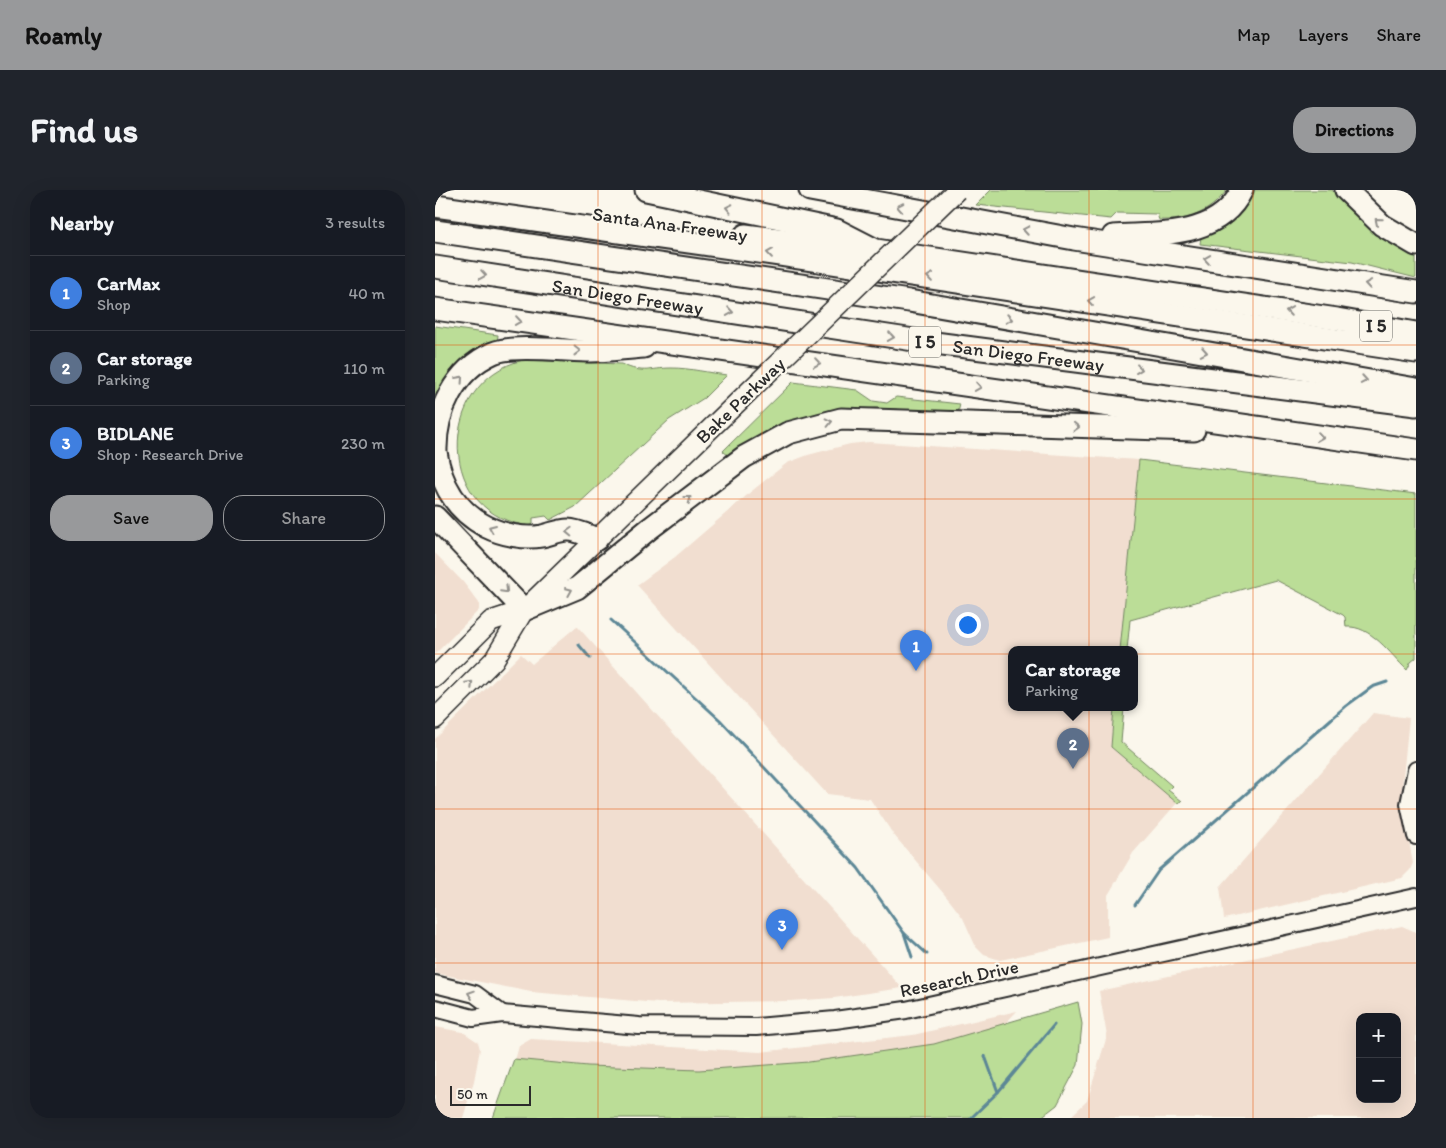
<!DOCTYPE html>
<html lang="en">
<head>
<meta charset="utf-8">
<style>
	:root { --surface:#171b24; --page:#20242c; --text:#f1f3f6; --muted:#9ea1a6; --line:#363941; --accent:#98999b }
	body { margin:0; font-family:Itim,sans-serif; background:var(--page); color:var(--text) }
	.controls { position:absolute; right:15px; bottom:15px; display:grid; overflow:hidden; border-radius:10px; box-shadow:0 5px 20px #0002 }
	.controls button { width:45px; height:45px; display:grid; place-items:center; padding:0; border:0; border-bottom:1px solid var(--line); background:var(--surface); color:var(--text); font:25px sans-serif }
	.scale { position:absolute; left:15px; bottom:12px; width:81px; box-sizing:border-box; padding-left:5px; border:2px solid #2b2b2b; border-top:0; font-size:14px; line-height:18px; white-space:nowrap; color:#2b2b2b; -webkit-text-stroke:4px #fbf7ec; paint-order:stroke }
	.you { position:absolute; left:532px; top:434px; width:18px; height:18px; margin:-12px; border:4px solid #fff; border-radius:50%; background:#1a73e8; box-shadow:0 0 0 8px #1a73e833 }
	.badge { display:grid; place-items:center; width:32px; height:32px; border-radius:50%; background:var(--accent); color:#fff; font-size:16px; font-weight:700 }
	.pin { position:absolute; translate:-50% -41px; filter:drop-shadow(0 1px 2px #0008) }
	.pin::after { content:''; position:absolute; top:26px; width:18px; height:15px; background:inherit; clip-path:polygon(0 0,100% 0,50% 100%) }
	.popup { position:absolute; left:573px; top:456px; width:130px; height:65px; box-sizing:border-box; display:grid; place-content:center; border-radius:10px; background:var(--surface); filter:drop-shadow(0 1px 4px #0005); font-size:16px; white-space:nowrap; color:var(--muted) }
	.popup b { font-size:19px; color:var(--text) }
	.popup::after { content:''; position:absolute; left:50%; top:100%; margin-left:-10px; border:10px solid transparent; border-top-color:var(--surface) }
	.list { margin:0; padding:0; list-style:none }
	h2 { display:flex; justify-content:space-between; align-items:center; height:65px; margin:0; padding:0 20px; font-size:21px }
	h2 small { font-size:16px; font-weight:400; color:var(--muted) }
	.list li { display:grid; grid-template-columns:32px 1fr auto; gap:15px; align-items:center; box-sizing:border-box; height:75px; padding:0 20px; border-top:1px solid var(--line) }
	.list b { display:block; font-size:19px; white-space:nowrap }
	.list p { margin:0; font-size:16px; white-space:nowrap; color:var(--muted) }
	.list em { font-size:16px; font-style:normal; color:var(--muted) }
	.actions { display:flex; gap:10px; padding:15px 20px }
	.actions a { flex:1; padding:11px 0; border:1px solid var(--accent); border-radius:20px; text-align:center; font-size:18px; color:var(--accent) }
	.actions .main { background:var(--accent); color:#111 }
	.map { position:relative; flex:none; width:981px; height:928px; overflow:hidden; border-radius:20px }
	header { display:flex; align-items:center; gap:30px; box-sizing:border-box; height:70px; padding:0 25px; background:var(--accent); color:#111 }
	header strong { font-size:24px }
	nav { display:flex; gap:28px; margin-inline-start:auto; font-size:18px }
	.intro { display:flex; align-items:center; justify-content:space-between; box-sizing:border-box; height:120px; padding:0 30px }
	h1 { margin:0; font-size:35px }
	.button { padding:12px 22px; border-radius:20px; background:var(--accent); color:#111; font-size:18px; font-weight:700 }
	main { display:flex; gap:30px; padding:0 30px }
	aside { flex:1; background:var(--surface); border-radius:20px; box-shadow:0 5px 20px #0002 }
	.map>svg:first-child { display:block }
	.built { fill:#f1ded0; fill-rule:evenodd }
	.green { fill:#bbdd97; stroke:#738461 }
	.lines { fill:none; stroke-linecap:round; stroke-linejoin:round }
	.stream { stroke:#5c8796; stroke-width:3 }
	.secondary-casing { stroke:#2b2b2b; stroke-width:20 }
	.primary-casing { stroke:#2b2b2b; stroke-width:22 }
	.highway-casing { stroke:#2b2b2b; stroke-width:25 }
	.secondary { stroke:#fbf7ec; stroke-width:16 }
	.primary { stroke:#fbf7ec; stroke-width:19 }
	.highway { stroke:#fbf7ec; stroke-width:21 }
	.primary-bridge-casing { stroke:#2b2b2b; stroke-width:22; stroke-linecap:butt }
	.primary-bridge { stroke:#fbf7ec; stroke-width:19 }
	.oneway { stroke:#93918c }
	.grid { fill:none; stroke:#e8590c; stroke-width:1; stroke-opacity:0.55 }
	.labels { text-anchor:middle; stroke-width:4.5; stroke-linejoin:round; paint-order:stroke }
	.shield { fill:#fbf7ec; stroke:#696865; stroke-width:1 }
	.shield-label { font-size:18px; font-weight:bold; fill:#2b2b2b }
	.street-label { font-size:19px; fill:#2b2b2b; stroke:#fbf7ec }
</style>
</head>
<body>
<header>
<strong>Roamly</strong>
<nav><a>Map</a><a>Layers</a><a>Share</a></nav>
</header>
<div class="intro"><h1>Find us</h1><a class="button">Directions</a></div>
<main>
<aside>
<h2>Nearby<small>3 results</small></h2>
<ul class="list">
<li><span class="badge" style="background:#3f7fe0">1</span><div><b>CarMax</b><p>Shop</p></div><em>40 m</em></li>
<li><span class="badge" style="background:#5c6f8a">2</span><div><b>Car storage</b><p>Parking</p></div><em>110 m</em></li>
<li><span class="badge" style="background:#3f7fe0">3</span><div><b>BIDLANE</b><p>Shop · Research Drive</p></div><em>230 m</em></li>
</ul>
<div class="actions"><a class="main">Save</a><a>Share</a></div>
</aside>
<div class="map">
<svg width="981" height="928" viewBox="0 0 981 928">
	<rect width="100%" height="100%" fill="#fbf7ec"/>
	<filter id="ink" filterUnits="userSpaceOnUse"><feTurbulence type="fractalNoise" baseFrequency=".02" numOctaves="2"/><feDisplacementMap in="SourceGraphic" scale="10" xChannelSelector="R" yChannelSelector="G"/><feConvolveMatrix kernelMatrix="1 2 1 2 8 2 1 2 1" color-interpolation-filters="sRGB"/></filter>
	<g filter="url(#ink)">
		<g class="built">
			<polygon points="434,252 704,270 685,460 577,460 577,518 679,518 676,557 742,613 698,663 673,705 673,747 565,770 549,765 541,757 528,728 515,711 458,644 435,609 392,604 202,395 240,367 318,300 352,273 373,265 415,254"/>
			<polygon points="0,363 28,392 44,413 44,420 0,464"/>
			<polygon points="142,436 467,798 399,808 355,811 223,813 96,802 0,783 0,549 86,464 97,474"/>
			<polygon points="938,523 974,528 966,607 978,673 975,680 967,688 789,729 785,697"/>
			<path d="M967 736 981 742V928H634L652 911 672 846 664 801ZM925 827H962V909H925Z"/>
			<polygon points="582,821 482,928 64,928 84,856 96,849 325,862 478,845"/>
			<polygon points="0,837 28,842 43,852 45,859 39,891 28,928 0,928"/>
		</g>
		<g class="green">
			<path d="M556 0H792C774 24 752 31 724 30L722 24 682 23 676 29 541 15Z"/>
			<path d="M817 0H897C921 26 949 51 981 67V88L917 72 765 54 766 47 778 42Z"/>
			<path d="M0 136 63 145 62 154C35 171 14 180 0 209Z"/>
			<path d="M88 170 186 174C210 185 214 178 237 178 255 178 274 183 292 185L269 208 234 230 140 317 115 330 111 326 98 328V336C0 329 0 191 88 170Z"/>
			<polygon points="358,192 422,200 438,211 452,213 461,207 525,214 523,223 440,218 405,221 295,267 288,261"/>
			<path d="M704 270 981 304V468L976 472 972 480C955 464 936 435 911 437L910 427 908 425 841 390 695 430 692 460H685Z"/>
			<polygon points="679,518 689,518 686,552 737,596 733,600 747,611 742,613 676,557"/>
			<polygon points="643,812 647,834 643,875 622,915 605,928 58,928 79,869 153,876 264,880 374,872 499,854"/>
		</g>
		<g class="lines">
			<g class="stream">
				<polyline points="176,430 285,530 423,678 469,743 477,767"/>
				<polyline points="144,455 155,468"/>
				<polyline points="700,715 724,680 911,516 937,497 952,492"/>
				<polyline points="469,743 492,764"/>
				<polyline points="550,866 563,902"/>
				<polyline points="536,928 563,902 619,835"/>
			</g>
			<defs>
				<g id="secondary">
					<polyline points="981,580 974,614 981,646"/>
					<polyline points="0,794 40,804 67,824"/>
					<polyline points="0,818 38,828 67,824 204,836 321,837 400,830 471,820 981,707"/>
				</g>
				<g id="primary">
					<polyline points="0,487 56,431 89,420"/>
					<polyline points="0,529 59,470 89,420 304,211"/>
				</g>
				<g id="highway">
					<polyline points="211,0 402,40 441,60 902,129 981,143"/>
					<polyline points="375,0 639,49 981,102"/>
					<polyline points="911,0 947,35 981,55"/>
					<polyline points="0,16 345,65 981,162"/>
					<polyline points="0,41 474,111 981,199"/>
					<polyline points="310,45 428,59"/>
					<path d="M678 46C724 43 783 49 807 0"/>
					<path id="s1" d="M0 77 492 152 981 215"/>
					<polyline points="0,119 981,260"/>
					<polyline points="0,327 89,420 142,398 214,339 309,267 353,243 406,229 759,240"/>
					<path d="M162 349C154 346 142 340 133 340 125 340 116 344 107 346 90 349 68 345 52 337 21 321 6 295 1 262 0 221 20 180 58 163 78 154 132 161 156 161 174 161 191 158 209 157"/>
				</g>
			</defs>
			<use href="#secondary" class="secondary-casing"/>
			<use href="#primary" class="primary-casing"/>
			<use href="#highway" class="highway-casing"/>
			<use href="#secondary" class="secondary"/>
			<use href="#primary" class="primary"/>
			<use href="#highway" class="highway"/>
			<defs>
				<polyline id="primary-bridge" points="304,211 522,0"/>
			</defs>
			<use href="#primary-bridge" class="primary-bridge-casing"/>
			<use href="#primary-bridge" class="primary-bridge"/>
		</g>
		<defs><path id="oneway-chevron" d="M-2-3.5L2.5 0L-2 3.5" fill="none" stroke-width="1.6" stroke-linecap="round" stroke-linejoin="round" transform="scale(1.25)"/></defs>
		<g class="oneway">
			<use href="#oneway-chevron" transform="translate(465 17) rotate(-169)"/>
			<use href="#oneway-chevron" transform="translate(294 18) rotate(-168)"/>
			<use href="#oneway-chevron" transform="translate(943 31) rotate(-140)"/>
			<use href="#oneway-chevron" transform="translate(591 40) rotate(-170)"/>
			<use href="#oneway-chevron" transform="translate(335 63) rotate(-172)"/>
			<use href="#oneway-chevron" transform="translate(772 69) rotate(-171)"/>
			<use href="#oneway-chevron" transform="translate(48 85) rotate(9)"/>
			<use href="#oneway-chevron" transform="translate(495 87) rotate(-172)"/>
			<use href="#oneway-chevron" transform="translate(933 94) rotate(-171)"/>
			<use href="#oneway-chevron" transform="translate(656 111) rotate(-171)"/>
			<use href="#oneway-chevron" transform="translate(854 121) rotate(-171)"/>
			<use href="#oneway-chevron" transform="translate(295 122) rotate(9)"/>
			<use href="#oneway-chevron" transform="translate(574 129) rotate(10)"/>
			<use href="#oneway-chevron" transform="translate(83 131) rotate(8)"/>
			<use href="#oneway-chevron" transform="translate(456 147) rotate(9)"/>
			<use href="#oneway-chevron" transform="translate(142 161) rotate(1)"/>
			<use href="#oneway-chevron" transform="translate(769 162) rotate(10)"/>
			<use href="#oneway-chevron" transform="translate(382 173) rotate(8)"/>
			<use href="#oneway-chevron" transform="translate(704 179) rotate(7)"/>
			<use href="#oneway-chevron" transform="translate(25 189) rotate(-48)"/>
			<use href="#oneway-chevron" transform="translate(929 190) rotate(10)"/>
			<use href="#oneway-chevron" transform="translate(543 197) rotate(9)"/>
			<use href="#oneway-chevron" transform="translate(394 232) rotate(-13)"/>
			<use href="#oneway-chevron" transform="translate(641 237) rotate(2)"/>
			<use href="#oneway-chevron" transform="translate(885 247) rotate(8)"/>
			<use href="#oneway-chevron" transform="translate(253 309) rotate(-37)"/>
			<use href="#oneway-chevron" transform="translate(57 338) rotate(-157)"/>
			<use href="#oneway-chevron" transform="translate(134 342) rotate(-178)"/>
			<use href="#oneway-chevron" transform="translate(70 400) rotate(46)"/>
			<use href="#oneway-chevron" transform="translate(134 401) rotate(-23)"/>
			<use href="#oneway-chevron" transform="translate(35 494) rotate(-45)"/>
			<use href="#oneway-chevron" transform="translate(36 804) rotate(-161)"/>
		</g>
	</g>
	<path class="grid" d="M163 0V928M327 0V928M490 0V928M654 0V928M818 0V928M0 155H981M0 309H981M0 464H981M0 619H981M0 773H981"/>
	<g class="labels">
		<g class="shield">
			<rect x="925" y="120.5" width="32" height="31" rx="4"/>
			<rect x="474" y="136.5" width="32" height="31" rx="4"/>
		</g>
		<g class="shield-label">
			<text x="941" y="142">I 5</text>
			<text x="490" y="158">I 5</text>
		</g>
		<g class="street-label">
			<text transform="translate(235 34) rotate(8)" y="7">Santa Ana Freeway</text>
			<text dy="7" stroke="none"><textPath href="#s1" startOffset="195">San Diego Freeway</textPath></text>
			<text dy="7" stroke="none"><textPath href="#s1" startOffset="600">San Diego Freeway</textPath></text>
			<text transform="translate(305 210) rotate(-44)" y="7">Bake Parkway</text>
			<text transform="translate(524 788) rotate(-12)" y="7">Research Drive</text>
		</g>
	</g>
</svg>
<div class="controls">
<button>+</button>
<button>−</button>
</div>
<div class="scale">50 m</div>
<div class="you"></div>
<div class="pin badge" style="left:481px;top:481px;background:#3f7fe0">1</div>
<div class="pin badge" style="left:638px;top:579px;background:#5c6f8a">2</div>
<div class="popup"><b>Car storage</b>Parking</div>
<div class="pin badge" style="left:347px;top:760px;background:#3f7fe0">3</div>
</div>
</main>
</body>
</html>
